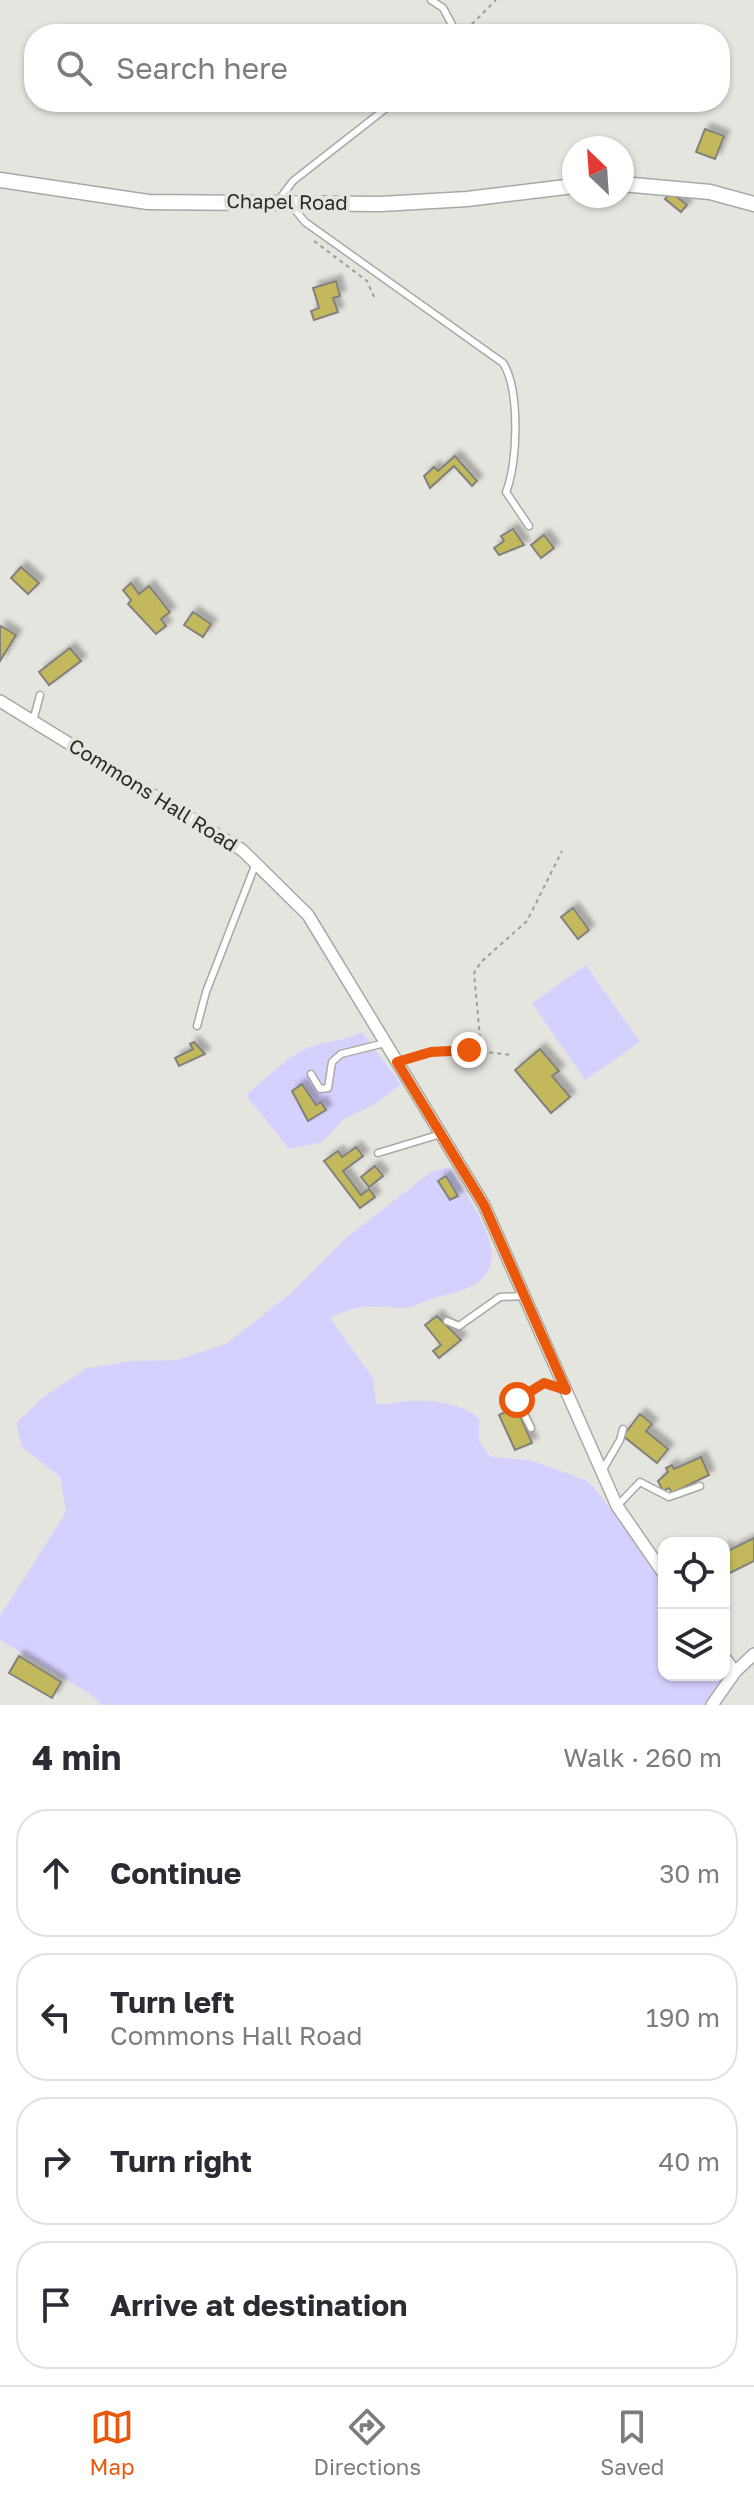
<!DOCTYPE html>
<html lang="en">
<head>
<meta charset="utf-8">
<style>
	:root { --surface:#fff; --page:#f2f2f3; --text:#2b2b33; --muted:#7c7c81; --line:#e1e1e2; --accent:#ea580c }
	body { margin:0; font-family:"Golos Text",sans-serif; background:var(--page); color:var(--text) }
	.controls { position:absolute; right:24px; bottom:24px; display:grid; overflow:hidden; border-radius:16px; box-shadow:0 2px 6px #0004 }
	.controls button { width:72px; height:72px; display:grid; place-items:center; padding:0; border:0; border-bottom:2px solid var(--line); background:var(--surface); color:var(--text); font:40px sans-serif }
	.compass { position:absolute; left:562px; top:136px; width:72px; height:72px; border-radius:50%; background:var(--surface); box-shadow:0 2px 6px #0004; rotate:335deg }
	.stop { position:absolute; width:24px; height:24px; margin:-18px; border:6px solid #ea580c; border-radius:50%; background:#fff }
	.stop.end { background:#ea580c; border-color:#fff; box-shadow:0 2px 8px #0008 }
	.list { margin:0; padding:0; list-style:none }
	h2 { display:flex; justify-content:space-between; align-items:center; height:104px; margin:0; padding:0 32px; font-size:34px }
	h2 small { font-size:26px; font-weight:400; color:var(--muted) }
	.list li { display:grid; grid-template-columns:52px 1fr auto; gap:24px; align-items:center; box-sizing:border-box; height:128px; margin:0 16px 16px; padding:0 16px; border:2px solid var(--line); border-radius:32px }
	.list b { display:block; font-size:30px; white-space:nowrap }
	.list p { margin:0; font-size:26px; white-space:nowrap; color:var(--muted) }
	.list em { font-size:26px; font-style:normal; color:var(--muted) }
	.icon { flex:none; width:44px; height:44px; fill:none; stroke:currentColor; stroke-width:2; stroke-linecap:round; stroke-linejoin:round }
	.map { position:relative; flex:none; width:754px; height:1705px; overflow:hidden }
	.search { position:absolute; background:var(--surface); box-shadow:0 2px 6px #0004; left:24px; right:24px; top:24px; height:88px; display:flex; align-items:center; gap:20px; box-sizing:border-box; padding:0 28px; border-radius:32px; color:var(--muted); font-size:30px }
	.sheet { height:680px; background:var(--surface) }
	nav { display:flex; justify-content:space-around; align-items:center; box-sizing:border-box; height:112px; border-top:2px solid var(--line); background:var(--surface); font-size:22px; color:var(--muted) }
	nav a { display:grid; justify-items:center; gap:4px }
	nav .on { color:var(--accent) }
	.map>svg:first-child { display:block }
	.green { fill:#d5d1fe }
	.building { fill:#c3b85c; stroke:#82817d; stroke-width:2; filter:url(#shadow) }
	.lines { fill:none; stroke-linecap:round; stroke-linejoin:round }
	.service-casing { stroke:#a9a9a4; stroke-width:9 }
	.minor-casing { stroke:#a9a9a4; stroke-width:14 }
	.tertiary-casing { stroke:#a9a9a4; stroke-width:17 }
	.path { stroke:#9d9d99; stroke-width:2; stroke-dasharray:4 4; stroke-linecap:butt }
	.service { stroke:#fff; stroke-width:6 }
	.minor { stroke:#fff; stroke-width:11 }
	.tertiary { stroke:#fff; stroke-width:14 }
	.route { stroke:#ea580c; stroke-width:10 }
	.labels { text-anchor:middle; stroke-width:8; stroke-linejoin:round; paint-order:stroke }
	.street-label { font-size:20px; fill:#2b2b29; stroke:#e5e5e0 }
</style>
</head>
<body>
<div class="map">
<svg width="754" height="1705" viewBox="0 0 754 1705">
	<defs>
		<filter id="shadow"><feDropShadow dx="5.5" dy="-5.5" stdDeviation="2" flood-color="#0004"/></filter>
	</defs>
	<rect width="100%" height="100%" fill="#e5e5e0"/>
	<g class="green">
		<polygon points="586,965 640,1042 585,1080 532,1003"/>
		<path d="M362 1032 401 1084 375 1104 344 1119 322 1142 289 1149 246 1095C266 1079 284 1059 307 1048 325 1040 346 1042 362 1032Z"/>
		<path d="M449 1167C479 1216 531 1279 442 1296 429 1298 413 1309 401 1308 371 1305 358 1304 330 1318L373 1378 376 1403C388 1406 395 1402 407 1401 434 1400 457 1402 479 1418V1441L491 1457 530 1460 586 1480 597 1491 664 1579V1675H724V1657L735 1672 712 1705H102L90 1694 0 1640V1616L66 1512 60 1477 22 1447 16 1423 42 1398 87 1368 131 1361 177 1360 226 1344 291 1293 347 1237 431 1172Z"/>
	</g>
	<g class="building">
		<polygon points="705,129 724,136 715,159 696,152"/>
		<polygon points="671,192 687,205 681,212 665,199"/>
		<polygon points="336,281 340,296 333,298 338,312 314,320 311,311 319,308 313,288"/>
		<polygon points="455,456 477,481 472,486 454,466 430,488 424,476 434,467 438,471"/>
		<polygon points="513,529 524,545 499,555 494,548 504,541 501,536"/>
		<polygon points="544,535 554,548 541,558 531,545"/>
		<polygon points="21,567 39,583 28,594 11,578"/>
		<polygon points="131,583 139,594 149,586 170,612 161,619 166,626 156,634 128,604 131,600 123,590"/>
		<polygon points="193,612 211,624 203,637 184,625"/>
		<polygon points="1,626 16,635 0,661 0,628"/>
		<polygon points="70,648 81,661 49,685 39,672"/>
		<polygon points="573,908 589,930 578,939 561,917"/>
		<polygon points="194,1042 205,1054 179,1066 175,1058 193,1049 190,1044"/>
		<polygon points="540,1049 559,1071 552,1076 570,1097 551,1113 515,1070"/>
		<polygon points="302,1084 316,1105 321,1102 326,1110 308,1121 292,1091"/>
		<polygon points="356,1147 363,1156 343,1171 361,1195 369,1189 375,1197 360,1208 324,1161 338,1151 342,1157"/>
		<polygon points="375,1166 383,1176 369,1187 361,1177"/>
		<polygon points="446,1176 458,1196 450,1200 438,1181"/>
		<polygon points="437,1316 461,1340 439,1358 433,1351 441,1345 425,1325"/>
		<polygon points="516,1407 532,1443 515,1450 499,1415"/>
		<polygon points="640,1414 652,1424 646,1431 668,1449 657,1463 623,1436"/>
		<polygon points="701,1457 709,1475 672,1493 669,1488 663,1491 658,1481 668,1472 666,1468 672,1465 674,1469"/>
		<polygon points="754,1538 754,1561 730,1573 724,1561 724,1546 728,1551"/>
		<polygon points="19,1656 61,1682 52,1698 9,1673"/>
	</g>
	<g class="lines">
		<defs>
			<g id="service">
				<polyline points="431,0 443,8 457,34"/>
				<polyline points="278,201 293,181 394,102"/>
				<path d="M291 205 305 222 503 363C520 389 518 464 506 492L529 526"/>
				<polyline points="33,721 40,695"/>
				<polyline points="197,1026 206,992 256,863"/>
				<polyline points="311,1074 320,1089 328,1088 332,1062 341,1054 385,1043"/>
				<polyline points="378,1153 441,1134"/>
				<polyline points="447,1321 459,1326 500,1297 524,1296"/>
				<polyline points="531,1428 517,1400 544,1383 566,1390"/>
				<polyline points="602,1471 620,1440 623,1429"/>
				<polyline points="617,1506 640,1482 669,1497 700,1486"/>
			</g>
			<g id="minor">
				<polyline points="0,701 242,850 308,915 484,1205 617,1506 664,1574"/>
				<polyline points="724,1657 735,1672"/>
				<polyline points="712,1705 735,1672 754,1654"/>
			</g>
			<g id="tertiary">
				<polyline points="0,180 148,202 381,204 467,199 574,186"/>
				<polyline points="622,184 710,192 754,204"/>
			</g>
		</defs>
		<use href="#service" class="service-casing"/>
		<use href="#minor" class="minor-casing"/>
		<use href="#tertiary" class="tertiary-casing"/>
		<g class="path">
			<polyline points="466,30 496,0"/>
			<polyline points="314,241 367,281 374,297"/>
			<polyline points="469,1050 480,1037 474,973 481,962 527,921 562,851"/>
			<path d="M410 1057C443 1046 477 1051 512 1055"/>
		</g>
		<use href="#service" class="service"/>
		<use href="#minor" class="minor"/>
		<use href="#tertiary" class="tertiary"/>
	</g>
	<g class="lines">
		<polyline class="route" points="469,1050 431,1052 397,1062 484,1205 566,1390 544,1383 517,1400"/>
	</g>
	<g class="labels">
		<g class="street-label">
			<text transform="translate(287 202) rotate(1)" y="7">Chapel Road</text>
			<text transform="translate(153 795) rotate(32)" y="7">Commons Hall Road</text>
		</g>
	</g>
</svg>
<div class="controls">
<button><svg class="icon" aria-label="locate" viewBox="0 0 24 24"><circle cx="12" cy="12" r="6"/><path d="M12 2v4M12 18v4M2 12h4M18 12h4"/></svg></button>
<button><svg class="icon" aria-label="layers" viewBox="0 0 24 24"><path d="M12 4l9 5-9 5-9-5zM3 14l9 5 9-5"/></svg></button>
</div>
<svg class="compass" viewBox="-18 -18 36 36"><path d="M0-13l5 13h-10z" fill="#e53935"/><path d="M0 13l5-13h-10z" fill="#7c7c81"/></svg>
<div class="stop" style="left:517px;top:1400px"></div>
<div class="stop end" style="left:469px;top:1050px"></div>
<div class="search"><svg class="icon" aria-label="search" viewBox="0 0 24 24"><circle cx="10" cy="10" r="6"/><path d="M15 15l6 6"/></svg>Search here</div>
</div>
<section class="sheet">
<h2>4 min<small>Walk · 260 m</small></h2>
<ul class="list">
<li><svg class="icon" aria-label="ahead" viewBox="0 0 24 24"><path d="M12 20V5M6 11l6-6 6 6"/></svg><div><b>Continue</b></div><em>30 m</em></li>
<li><svg class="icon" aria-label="left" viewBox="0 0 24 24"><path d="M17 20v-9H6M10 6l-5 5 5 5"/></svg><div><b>Turn left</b><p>Commons Hall Road</p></div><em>190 m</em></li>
<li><svg class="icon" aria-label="right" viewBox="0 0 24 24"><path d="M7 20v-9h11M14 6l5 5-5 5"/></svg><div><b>Turn right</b></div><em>40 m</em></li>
<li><svg class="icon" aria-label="arrive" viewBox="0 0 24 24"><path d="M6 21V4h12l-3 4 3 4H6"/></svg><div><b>Arrive at destination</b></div></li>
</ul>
</section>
<nav>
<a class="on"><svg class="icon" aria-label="map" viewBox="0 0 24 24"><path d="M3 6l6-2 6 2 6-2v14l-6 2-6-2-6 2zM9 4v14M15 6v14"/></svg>Map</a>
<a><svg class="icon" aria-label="directions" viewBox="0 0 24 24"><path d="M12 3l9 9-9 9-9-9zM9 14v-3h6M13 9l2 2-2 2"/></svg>Directions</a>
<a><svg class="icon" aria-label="saved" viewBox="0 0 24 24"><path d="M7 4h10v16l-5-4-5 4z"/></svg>Saved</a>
</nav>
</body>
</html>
